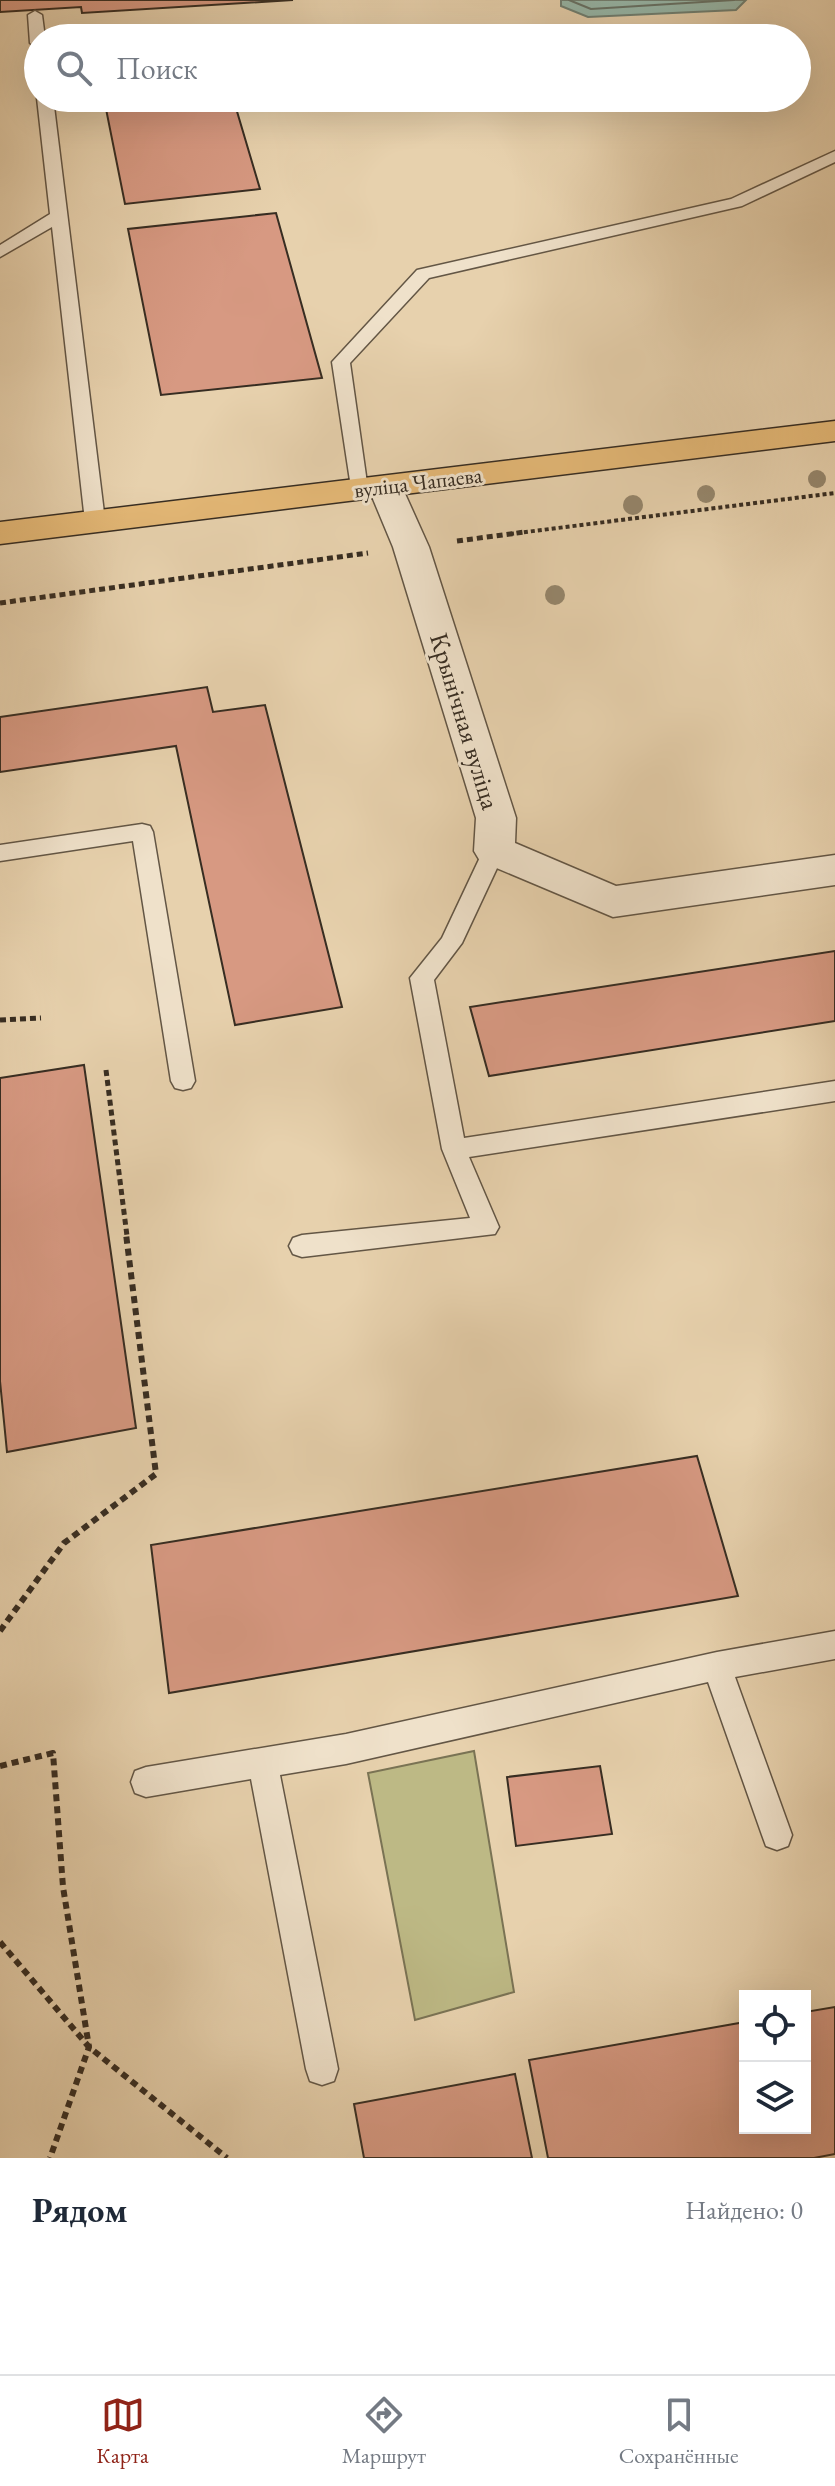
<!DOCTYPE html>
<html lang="ru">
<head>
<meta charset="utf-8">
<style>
	:root { --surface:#fff; --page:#f2f2f3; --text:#1f2937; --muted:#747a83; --line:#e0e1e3; --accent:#8f2418 }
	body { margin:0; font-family:"EB Garamond",serif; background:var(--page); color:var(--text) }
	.controls { position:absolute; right:24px; bottom:24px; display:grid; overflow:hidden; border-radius:0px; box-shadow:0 8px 32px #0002 }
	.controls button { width:72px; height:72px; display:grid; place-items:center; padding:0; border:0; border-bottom:2px solid var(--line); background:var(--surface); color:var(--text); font:40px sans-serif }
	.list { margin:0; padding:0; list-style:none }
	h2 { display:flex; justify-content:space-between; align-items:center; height:104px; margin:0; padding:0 32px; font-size:34px }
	h2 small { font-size:26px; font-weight:400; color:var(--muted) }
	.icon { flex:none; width:44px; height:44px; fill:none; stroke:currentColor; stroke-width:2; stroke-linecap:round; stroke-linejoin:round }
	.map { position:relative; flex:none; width:835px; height:2158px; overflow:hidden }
	.search { position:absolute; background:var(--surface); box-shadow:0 8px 32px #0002; left:24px; right:24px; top:24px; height:88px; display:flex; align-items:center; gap:20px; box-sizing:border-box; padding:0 28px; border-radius:44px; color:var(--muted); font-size:30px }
	.sheet { height:216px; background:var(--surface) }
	nav { display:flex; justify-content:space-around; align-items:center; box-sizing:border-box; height:112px; border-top:2px solid var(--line); background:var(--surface); font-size:22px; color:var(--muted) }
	nav a { display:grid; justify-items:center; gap:4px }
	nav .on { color:var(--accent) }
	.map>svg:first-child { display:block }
	.green { fill:#bdb985; stroke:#7a7354; stroke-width:2 }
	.water { fill:#97b7a9; stroke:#718073; stroke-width:2 }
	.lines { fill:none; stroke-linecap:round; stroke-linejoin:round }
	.shore { stroke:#677266; stroke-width:2 }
	.building { fill:#d79982; stroke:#372d22; stroke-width:2 }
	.service-casing { stroke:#635645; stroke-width:3 }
	.minor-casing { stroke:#635645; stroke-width:3 }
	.primary-casing { stroke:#372d22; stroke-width:3 }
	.path-far2 { stroke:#372d22; stroke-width:4; stroke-dasharray:4 3; stroke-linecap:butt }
	.path-far1 { stroke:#372d22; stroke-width:5; stroke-dasharray:6 4; stroke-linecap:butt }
	.path { stroke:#372d22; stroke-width:6; stroke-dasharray:7 5; stroke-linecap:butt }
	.service { fill:#efe1ca; fill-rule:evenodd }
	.minor { fill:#efe1ca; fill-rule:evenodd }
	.primary { fill:#e4b876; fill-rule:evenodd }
	.tree { fill:#95866c }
	.labels { text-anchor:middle; stroke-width:6; stroke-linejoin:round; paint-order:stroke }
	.far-street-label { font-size:22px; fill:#372d22; stroke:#efe1ca }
	.street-label { font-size:26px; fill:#372d22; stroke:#efe1ca }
</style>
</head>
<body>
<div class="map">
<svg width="835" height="2158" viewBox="0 0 835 2158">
	<rect width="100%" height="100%" fill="#e7d1ad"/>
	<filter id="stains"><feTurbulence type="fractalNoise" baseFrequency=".0025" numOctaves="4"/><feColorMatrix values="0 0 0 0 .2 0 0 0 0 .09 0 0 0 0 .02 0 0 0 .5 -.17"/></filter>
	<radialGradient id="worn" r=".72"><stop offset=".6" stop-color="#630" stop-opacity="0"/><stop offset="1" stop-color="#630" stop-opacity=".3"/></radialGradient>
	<polygon class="green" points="474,1751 514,1992 415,2020 368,1773"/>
	<polygon class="water" points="561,0 746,0 736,10 588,17 561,6"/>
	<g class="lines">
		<polyline class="shore" points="569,0 591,9 734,0"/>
	</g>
	<g class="building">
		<polygon points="0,0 293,0 82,13 81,7 0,12"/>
		<polygon points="218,98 233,98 260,189 125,204 106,109"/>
		<polygon points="276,213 322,378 161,395 128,229"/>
		<polygon points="207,687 213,712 265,705 342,1007 235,1025 176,746 0,772 0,717"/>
		<polygon points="835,951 835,1021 489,1076 470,1007"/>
		<polygon points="84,1065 136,1428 7,1452 0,1381 0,1078"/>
		<polygon points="697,1456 738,1596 169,1693 151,1545"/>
		<polygon points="600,1766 612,1834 516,1846 507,1777"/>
		<polygon points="835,2007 835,2154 814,2158 548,2158 529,2060 745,2022 745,2128 805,2128 805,2012"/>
		<polygon points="515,2074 532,2158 364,2158 354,2104"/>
	</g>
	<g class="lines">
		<defs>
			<g id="service">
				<polygon points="35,11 42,15 45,38 38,38 38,48 30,43 28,15"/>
				<polygon points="37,98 53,98 105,521 95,527 85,521 52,227 0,257 0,245 50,214"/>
				<polygon points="835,151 835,162 742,206 429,278 350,363 368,490 359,496 352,494 332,362 417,270 731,199"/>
				<polygon points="142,824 150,826 153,832 195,1081 191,1088 183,1090 175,1088 171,1081 133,841 0,861 0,845"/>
				<polygon points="494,843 502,845 505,851 462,943 434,980 464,1138 835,1081 835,1101 469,1157 499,1227 495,1234 302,1257 293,1254 289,1246 293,1238 302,1235 470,1218 442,1149 410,978 442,938 483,851 486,845"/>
				<polygon points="835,1631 835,1659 735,1677 792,1835 788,1846 777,1850 766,1846 762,1835 708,1682 346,1764 280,1775 338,2069 334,2081 322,2085 310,2081 306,2069 251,1779 146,1797 135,1793 131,1782 135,1771 146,1767 346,1734 717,1652"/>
			</g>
			<polygon id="minor" points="385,476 397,479 402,487 429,547 516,818 515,843 616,886 835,855 835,885 613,917 480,861 474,851 476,818 393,547 368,487 373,479"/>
			<polygon id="primary" points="835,421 835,441 0,544 0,522"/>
		</defs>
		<use href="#service" class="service-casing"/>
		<use href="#minor" class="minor-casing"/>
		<use href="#primary" class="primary-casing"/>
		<polyline class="path-far2" points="510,534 835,493"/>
		<g class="path-far1">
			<polyline points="457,541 525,532"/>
			<polyline points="0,603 368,553"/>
			<polyline points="0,1020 41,1018"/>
			<polyline points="106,1070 127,1236"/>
		</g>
		<g class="path">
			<polyline points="0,1631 64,1543 156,1474 126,1234"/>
			<polyline points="0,1766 53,1753 63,1887 89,2047 50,2158"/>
			<polyline points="0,1942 89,2047 227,2158"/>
		</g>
		<use href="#service" class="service"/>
		<use href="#minor" class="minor"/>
		<use href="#primary" class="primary"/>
	</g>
	<g class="tree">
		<circle cx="817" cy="479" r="9"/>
		<circle cx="706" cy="494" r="9"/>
		<circle cx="633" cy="505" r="10"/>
		<circle cx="555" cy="595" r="10"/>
	</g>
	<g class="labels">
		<g class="far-street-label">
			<text transform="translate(418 482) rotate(-7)" y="8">вуліца Чапаева</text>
		</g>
		<g class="street-label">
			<text transform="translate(465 721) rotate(73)" y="9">Крынічная вуліца</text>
		</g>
	</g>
	<rect width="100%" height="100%" filter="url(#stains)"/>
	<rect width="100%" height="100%" fill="url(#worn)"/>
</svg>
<div class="controls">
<button><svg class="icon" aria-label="locate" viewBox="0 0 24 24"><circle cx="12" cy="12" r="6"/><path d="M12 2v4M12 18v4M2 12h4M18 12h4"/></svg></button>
<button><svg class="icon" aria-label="layers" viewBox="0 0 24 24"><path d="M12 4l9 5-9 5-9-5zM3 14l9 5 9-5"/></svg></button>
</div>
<div class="search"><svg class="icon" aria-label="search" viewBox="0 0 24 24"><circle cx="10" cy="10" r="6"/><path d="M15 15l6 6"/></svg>Поиск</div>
</div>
<section class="sheet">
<h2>Рядом<small>Найдено: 0</small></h2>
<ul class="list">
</ul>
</section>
<nav>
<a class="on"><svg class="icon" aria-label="map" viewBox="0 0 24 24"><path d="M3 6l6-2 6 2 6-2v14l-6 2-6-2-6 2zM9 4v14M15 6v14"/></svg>Карта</a>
<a><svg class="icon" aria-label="directions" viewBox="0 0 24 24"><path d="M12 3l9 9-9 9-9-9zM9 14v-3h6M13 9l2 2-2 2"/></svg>Маршрут</a>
<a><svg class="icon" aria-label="saved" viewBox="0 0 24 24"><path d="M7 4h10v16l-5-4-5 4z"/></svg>Сохранённые</a>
</nav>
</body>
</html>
